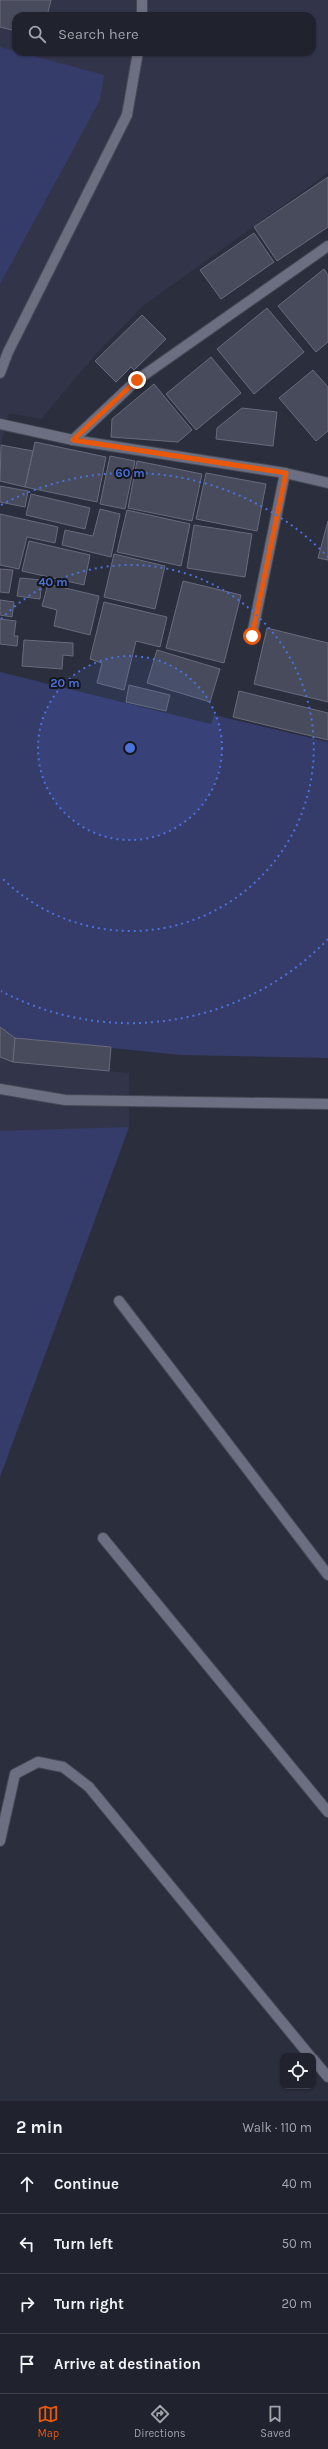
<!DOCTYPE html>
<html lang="en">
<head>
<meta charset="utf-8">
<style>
	:root { --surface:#20222e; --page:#2d2f3a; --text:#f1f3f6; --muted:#a2a4aa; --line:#3d3f4a; --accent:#ea580c }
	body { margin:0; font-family:Karla,sans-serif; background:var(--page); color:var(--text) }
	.controls { position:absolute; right:12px; bottom:12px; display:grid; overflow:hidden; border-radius:8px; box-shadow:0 1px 3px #0004 }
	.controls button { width:36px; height:36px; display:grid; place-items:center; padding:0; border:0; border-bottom:1px solid var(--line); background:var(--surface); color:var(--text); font:20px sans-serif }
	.stop { position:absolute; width:12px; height:12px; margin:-9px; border:3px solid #ea580c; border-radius:50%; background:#fff }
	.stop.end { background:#ea580c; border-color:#fff; box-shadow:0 1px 4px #0008 }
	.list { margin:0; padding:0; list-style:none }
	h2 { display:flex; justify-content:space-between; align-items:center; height:52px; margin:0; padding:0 16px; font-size:17px }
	h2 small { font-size:13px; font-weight:400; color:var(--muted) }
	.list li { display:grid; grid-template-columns:26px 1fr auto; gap:12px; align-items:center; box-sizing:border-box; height:60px; padding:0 16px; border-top:1px solid var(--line) }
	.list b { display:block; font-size:15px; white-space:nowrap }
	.list em { font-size:13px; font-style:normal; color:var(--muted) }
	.icon { flex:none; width:22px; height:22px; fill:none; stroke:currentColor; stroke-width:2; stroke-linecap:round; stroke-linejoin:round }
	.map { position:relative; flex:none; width:328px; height:2101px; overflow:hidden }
	.search { position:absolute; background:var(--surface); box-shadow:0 1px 3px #0004; left:12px; right:12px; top:12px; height:44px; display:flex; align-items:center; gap:10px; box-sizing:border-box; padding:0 14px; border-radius:12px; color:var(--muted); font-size:15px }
	.sheet { height:292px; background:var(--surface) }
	nav { display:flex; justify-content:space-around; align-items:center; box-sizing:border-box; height:56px; border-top:1px solid var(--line); background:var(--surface); font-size:11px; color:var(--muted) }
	nav a { display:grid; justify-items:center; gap:2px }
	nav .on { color:var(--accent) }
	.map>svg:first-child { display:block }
	.built { fill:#32354a; fill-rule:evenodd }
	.green { fill:#363c6a }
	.building { fill:#484b5b; stroke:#686b7d }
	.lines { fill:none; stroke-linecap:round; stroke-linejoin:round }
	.service-casing { stroke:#464955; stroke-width:12 }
	.minor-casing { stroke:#464955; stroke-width:12 }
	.service { stroke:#6c6f81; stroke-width:10 }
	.minor { stroke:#6c6f81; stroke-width:10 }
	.route { stroke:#ea580c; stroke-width:5 }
	.ring { fill:none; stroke:#4c71db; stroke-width:2; stroke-dasharray:2 4 }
	.centre { fill:#4c71db; stroke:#15161d; stroke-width:2 }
	.ring-label { font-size:12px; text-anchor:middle; font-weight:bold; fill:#4c71db; stroke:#15161d; stroke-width:4; stroke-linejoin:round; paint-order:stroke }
</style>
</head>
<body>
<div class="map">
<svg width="328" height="2101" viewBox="0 0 328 2101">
	<rect width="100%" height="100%" fill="#2b2e3d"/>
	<g class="built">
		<path d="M0 0H328V173L143 306 96 354 41 419 9 413 0 448ZM16 16H312V52H16Z"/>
		<polygon points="0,1057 13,1062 129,1073 129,1127 0,1477"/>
	</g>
	<g class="green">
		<polygon points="0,47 104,75 100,100 0,284"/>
		<polygon points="0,672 211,724 214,715 328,742 328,1058 180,1055 15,1038 0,1027"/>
		<polygon points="129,1127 0,1477 0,1131"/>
	</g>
	<g class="building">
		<polygon points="0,0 51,0 47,16 16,16 16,31 0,27"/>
		<polygon points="328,177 328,227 277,261 254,227"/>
		<polygon points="254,233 274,262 221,299 200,270"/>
		<polygon points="324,269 328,275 328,342 316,352 278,306"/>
		<polygon points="267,308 304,352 254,394 217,349"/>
		<polygon points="142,315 166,339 134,370 131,367 116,382 95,361"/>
		<polygon points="211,357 241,393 196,430 166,394"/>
		<polygon points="313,370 328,387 328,431 316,441 279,398"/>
		<polygon points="154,384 192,430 178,442 111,437 112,419"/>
		<polygon points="242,408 277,412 273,446 216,439 217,428"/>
		<polygon points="35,442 106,457 97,502 25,487"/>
		<polygon points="1,445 33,451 25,487 0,481"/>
		<polygon points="110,456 135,461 125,509 100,504"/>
		<polygon points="137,461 202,474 192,521 128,508"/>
		<polygon points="206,473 266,484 257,531 196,519"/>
		<polygon points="0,486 28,491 25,507 0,502"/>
		<polygon points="31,494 90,508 85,529 26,515"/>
		<polygon points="100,509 120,514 111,557 62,545 65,530 93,536"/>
		<polygon points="127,510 190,524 181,566 117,552"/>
		<polygon points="0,514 58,527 55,543 27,537 19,569 0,565"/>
		<polygon points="328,521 328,560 318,558"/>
		<polygon points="194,525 252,534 245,577 187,568"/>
		<polygon points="29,541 90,555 84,585 22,571"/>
		<polygon points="114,554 165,566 155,609 104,597"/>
		<polygon points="0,569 13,570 9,593 0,592"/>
		<polygon points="20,578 42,580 40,599 17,596"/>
		<polygon points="183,581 241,595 224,663 166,648"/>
		<polygon points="48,584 99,596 90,635 54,626 57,610 42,606"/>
		<polygon points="0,600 14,602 12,617 0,615"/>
		<polygon points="104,602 167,617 160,647 136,641 124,690 97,683 102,663 90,659"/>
		<polygon points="0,619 16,621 14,636 18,636 17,646 0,644"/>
		<polygon points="267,628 328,643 328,702 254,684"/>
		<polygon points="24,640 73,643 73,656 63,655 62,669 22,666"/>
		<polygon points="157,650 220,669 210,702 147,683"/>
		<polygon points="129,685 170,695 166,711 126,702"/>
		<polygon points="239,691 328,713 328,740 233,717"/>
		<polygon points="0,1027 15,1038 13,1062 0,1057"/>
		<polygon points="15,1038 111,1047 109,1071 13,1062"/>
	</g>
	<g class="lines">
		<defs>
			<g id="service">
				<polyline points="142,16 142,0"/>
				<polyline points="127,115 138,52"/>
				<polyline points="0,424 73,440 285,473 328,483"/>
				<polyline points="73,440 137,380 328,246"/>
				<polyline points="252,635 285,473"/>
				<polyline points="119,1301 328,1575"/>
				<polyline points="103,1538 328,1812"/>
				<polyline points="0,1841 15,1774 38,1762 63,1767 89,1787 310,2056"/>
				<polyline points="313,2059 328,2077"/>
			</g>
			<g id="minor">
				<polyline points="0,373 8,352 127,115"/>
				<polyline points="0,1089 65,1100 328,1104"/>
			</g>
		</defs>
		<use href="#service" class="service-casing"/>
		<use href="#minor" class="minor-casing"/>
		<use href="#service" class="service"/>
		<use href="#minor" class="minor"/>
	</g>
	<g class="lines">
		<polyline class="route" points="137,380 73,440 286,473 252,636"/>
	</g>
	<circle cx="130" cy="748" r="92" fill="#4c71db" fill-opacity=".12"/>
	<g class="ring">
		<circle cx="130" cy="748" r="92"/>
		<path d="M1 619A183 183 0 1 1 1 877"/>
		<path d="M328 939A275 275 0 0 1 1 991M1 505A275 275 0 0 1 328 557"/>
	</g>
	<circle cx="130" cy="748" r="6" class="centre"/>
	<g class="ring-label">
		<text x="130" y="477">60 m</text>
		<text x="53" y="586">40 m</text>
		<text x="65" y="687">20 m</text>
	</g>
</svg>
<div class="controls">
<button><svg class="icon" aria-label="locate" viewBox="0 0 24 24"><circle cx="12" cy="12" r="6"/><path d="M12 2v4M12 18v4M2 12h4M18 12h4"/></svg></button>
</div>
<div class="stop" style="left:252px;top:636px"></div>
<div class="stop end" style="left:137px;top:380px"></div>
<div class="search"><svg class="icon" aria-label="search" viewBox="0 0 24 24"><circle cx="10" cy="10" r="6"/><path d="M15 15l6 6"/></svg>Search here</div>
</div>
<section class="sheet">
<h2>2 min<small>Walk · 110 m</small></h2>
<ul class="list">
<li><svg class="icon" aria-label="ahead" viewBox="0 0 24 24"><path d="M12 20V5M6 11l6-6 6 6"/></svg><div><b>Continue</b></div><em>40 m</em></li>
<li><svg class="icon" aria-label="left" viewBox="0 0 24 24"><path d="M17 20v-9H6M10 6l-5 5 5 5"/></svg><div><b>Turn left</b></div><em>50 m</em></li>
<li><svg class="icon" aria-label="right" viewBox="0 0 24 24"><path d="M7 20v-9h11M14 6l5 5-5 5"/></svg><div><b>Turn right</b></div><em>20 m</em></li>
<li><svg class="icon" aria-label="arrive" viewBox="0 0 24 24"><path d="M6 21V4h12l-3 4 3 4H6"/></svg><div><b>Arrive at destination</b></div></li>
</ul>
</section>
<nav>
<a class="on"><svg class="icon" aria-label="map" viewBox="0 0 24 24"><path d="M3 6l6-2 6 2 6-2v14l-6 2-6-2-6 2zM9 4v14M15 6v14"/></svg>Map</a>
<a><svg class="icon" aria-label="directions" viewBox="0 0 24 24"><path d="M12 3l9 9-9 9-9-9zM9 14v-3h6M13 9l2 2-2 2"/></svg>Directions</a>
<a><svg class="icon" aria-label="saved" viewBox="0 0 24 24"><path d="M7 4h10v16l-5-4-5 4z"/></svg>Saved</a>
</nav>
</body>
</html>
